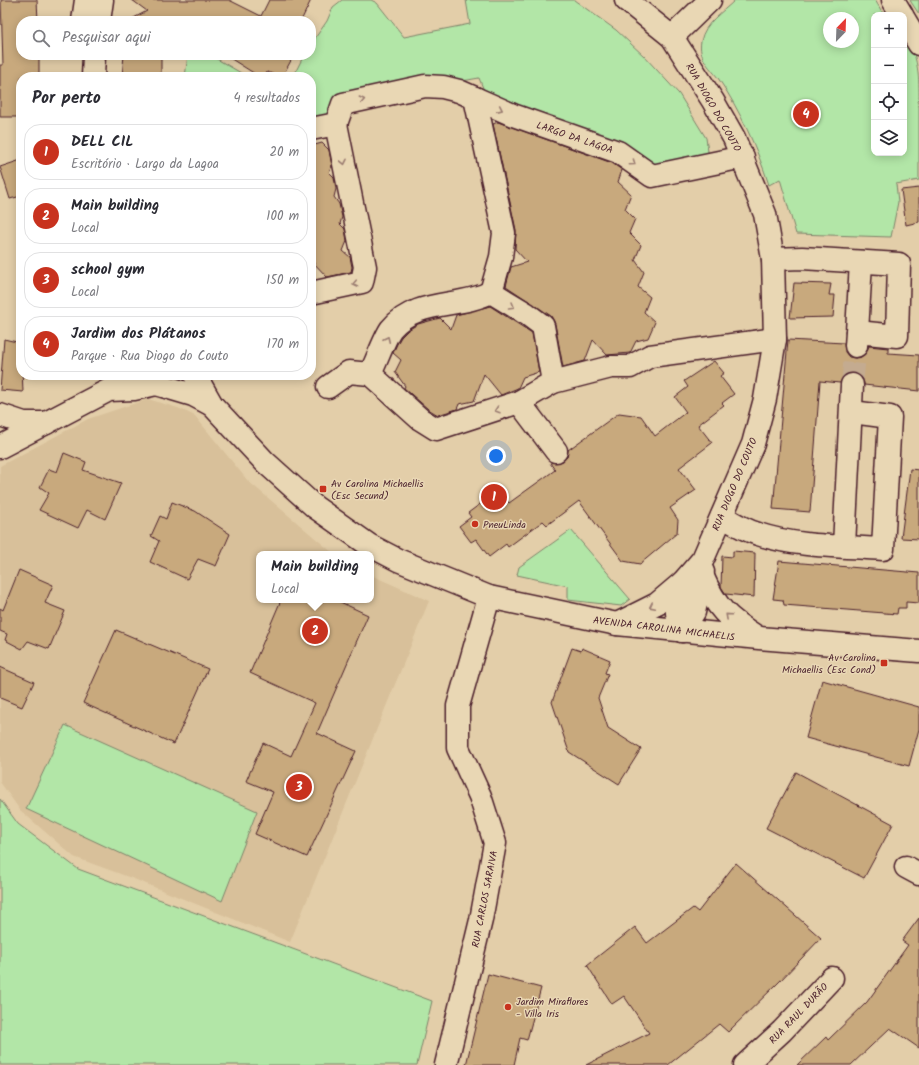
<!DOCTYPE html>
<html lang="pt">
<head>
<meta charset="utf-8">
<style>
	:root { --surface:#fff; --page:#f7f7f7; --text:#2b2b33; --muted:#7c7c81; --line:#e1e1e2; --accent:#c8321e }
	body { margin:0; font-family:Kalam,sans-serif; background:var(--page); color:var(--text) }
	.controls { position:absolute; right:12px; top:12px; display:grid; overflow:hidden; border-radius:8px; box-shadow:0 2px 10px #0003 }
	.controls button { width:36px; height:36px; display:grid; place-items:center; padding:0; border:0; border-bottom:1px solid var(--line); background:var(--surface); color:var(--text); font:20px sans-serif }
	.compass { position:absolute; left:823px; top:12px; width:36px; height:36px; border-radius:50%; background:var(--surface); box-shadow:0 2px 10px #0003; rotate:23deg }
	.you { position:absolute; left:496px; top:456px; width:14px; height:14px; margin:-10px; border:3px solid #fff; border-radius:50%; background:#1a73e8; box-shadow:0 0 0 6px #1a73e833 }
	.badge { display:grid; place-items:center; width:26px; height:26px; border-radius:50%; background:var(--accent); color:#fff; font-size:13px; font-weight:700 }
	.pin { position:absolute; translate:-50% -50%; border:2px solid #fff; box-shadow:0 1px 4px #0006 }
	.popup { position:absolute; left:256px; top:551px; width:118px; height:52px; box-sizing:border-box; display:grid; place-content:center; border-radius:8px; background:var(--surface); filter:drop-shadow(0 1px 3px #0005); font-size:13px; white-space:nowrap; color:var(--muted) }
	.popup b { font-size:15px; color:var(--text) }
	.popup::after { content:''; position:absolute; left:50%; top:100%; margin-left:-8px; border:8px solid transparent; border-top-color:var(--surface) }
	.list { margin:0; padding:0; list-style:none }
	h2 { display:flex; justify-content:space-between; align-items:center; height:52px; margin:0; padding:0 16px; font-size:17px }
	h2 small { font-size:13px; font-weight:400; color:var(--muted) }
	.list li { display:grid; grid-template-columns:26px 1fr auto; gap:12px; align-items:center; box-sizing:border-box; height:56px; margin:0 8px 8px; padding:0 8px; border:1px solid var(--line); border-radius:16px }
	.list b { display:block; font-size:15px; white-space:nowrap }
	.list p { margin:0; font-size:13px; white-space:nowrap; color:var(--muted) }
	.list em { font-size:13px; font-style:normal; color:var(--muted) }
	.icon { flex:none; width:22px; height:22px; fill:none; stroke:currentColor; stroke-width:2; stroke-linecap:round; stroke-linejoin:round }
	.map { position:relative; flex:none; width:919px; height:1065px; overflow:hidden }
	.search { position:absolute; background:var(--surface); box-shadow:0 2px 10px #0003; left:16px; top:16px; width:300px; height:44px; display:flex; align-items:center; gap:10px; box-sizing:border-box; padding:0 14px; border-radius:16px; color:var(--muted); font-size:15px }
	.panel { position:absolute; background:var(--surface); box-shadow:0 2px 10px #0003; left:16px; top:72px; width:300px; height:308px; border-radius:16px }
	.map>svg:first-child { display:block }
	.built { fill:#d8c09a }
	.green { fill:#b2e6a7; stroke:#7e8269; fill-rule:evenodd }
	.building { fill:#c8a97d; stroke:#4a1f2b }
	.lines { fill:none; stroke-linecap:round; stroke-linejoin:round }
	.minor-tunnel { stroke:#c4ab90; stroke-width:22; stroke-dasharray:22 11; stroke-linecap:butt }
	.minor-casing { stroke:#4a1f2b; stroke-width:25 }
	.minor { stroke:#e9d7b4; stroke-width:22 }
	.oneway { stroke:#9a7b70 }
	.poi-dot { fill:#c8321e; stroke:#e9d7b4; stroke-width:1.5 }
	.labels { text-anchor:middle; stroke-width:3; stroke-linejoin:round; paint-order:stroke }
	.street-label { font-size:10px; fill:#4a1f2b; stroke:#e9d7b4 }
	.poi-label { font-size:10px; fill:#4a1f2b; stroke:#e9d7b4; text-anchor:start }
</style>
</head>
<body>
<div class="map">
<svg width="919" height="1065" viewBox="0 0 919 1065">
	<rect width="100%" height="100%" fill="#e3cea9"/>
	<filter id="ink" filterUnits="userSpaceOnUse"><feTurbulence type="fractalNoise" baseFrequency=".025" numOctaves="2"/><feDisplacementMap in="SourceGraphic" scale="8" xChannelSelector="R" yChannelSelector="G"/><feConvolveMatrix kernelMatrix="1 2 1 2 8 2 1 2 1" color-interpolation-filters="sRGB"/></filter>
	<g filter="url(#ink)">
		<polygon class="built" points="148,399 178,408 195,416 248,481 334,554 259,554 259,600 371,600 371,575 429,601 290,942 134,879 74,857 20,810 0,782 0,466 88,419"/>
		<g class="green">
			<polygon points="342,0 371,0 377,3 404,37 470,24 466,0 574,0 616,30 644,56 679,94 706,138 709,158 658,169 492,98 483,88 479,78 451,83 327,119 311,122 311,77 293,77 304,55 311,55 311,44 327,21 333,7"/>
			<path d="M735 0H875L884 15H874V153H904V38C919 52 919 80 919 99L917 101 919 107V180L896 184 898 202 891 237 796 234 780 179 769 185C757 148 740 110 718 78 709 66 698 58 701 41 705 22 722 13 735 0ZM829 18H853V42H829Z"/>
			<polygon points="910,0 919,0 919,14 911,2"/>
			<polygon points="188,55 210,55 248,77 185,77"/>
			<polygon points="571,530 630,599 621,606 568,600 568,586 517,575 519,567"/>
			<polygon points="65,725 257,811 222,901 26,809"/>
			<polygon points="0,799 18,824 78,869 432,1001 417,1065 0,1065"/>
		</g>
		<g class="building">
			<polygon points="1,0 37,0 38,21 21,21 21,55 39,55 39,77 21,77 21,117 0,117 0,65 3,65"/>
			<polygon points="132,0 229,0 261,16 269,0 311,0 301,21 128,21 147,11"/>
			<polygon points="124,55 161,55 161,77 122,77"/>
			<polygon points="225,55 294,55 282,77 267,72 265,77 260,77"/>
			<polygon points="498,122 612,163 622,170 618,182 631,194 625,209 635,219 629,233 641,245 635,260 644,272 638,287 650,297 644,312 655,322 648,338 636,341 630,353 607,355 593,340 585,361 563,367 555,324 551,316 506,286 511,267 527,262 515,249 516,230 493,124"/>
			<polygon points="322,143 329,150 332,166 329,172 334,177 336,189 334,197 339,204 342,217 340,224 345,229 347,241 343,251 350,257 352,267 351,272 327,277 311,260 311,146"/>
			<polygon points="21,160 21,196 10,199 0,167"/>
			<polygon points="919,188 919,222 906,225 901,190"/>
			<polygon points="794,283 831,284 829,295 835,295 833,317 790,318"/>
			<polygon points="490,306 532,333 539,372 523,377 518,388 501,395 484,374 474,401 459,404 457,409 438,415 428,409 404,388 405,386 395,372 401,360 393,353 397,344 401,337 408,330 418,324 440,318 451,329 456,315"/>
			<polygon points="4,339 21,343 23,392 0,390"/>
			<polygon points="788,340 844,343 845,352 849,357 855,358 861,357 866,353 869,346 888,348 888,353 919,355 919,391 864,385 863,379 858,374 853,373 846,374 840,383 820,381 810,512 773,509"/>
			<polygon points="714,361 724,373 720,376 734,394 722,403 724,405 698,425 712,443 679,468 696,490 670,508 678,520 677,533 640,564 623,561 579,501 547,525 543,521 508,547 506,544 489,557 476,539 471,542 459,526 471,517 468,513 499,490 509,503 555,470 550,463 563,461 567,456 568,450 619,413 641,416 655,436 686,412 675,397 688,387 684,381"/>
			<polygon points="64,453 86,462 83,470 121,483 105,519 87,510 78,528 39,510 49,493 40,487 49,469 57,472"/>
			<polygon points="910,469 919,470 919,539 901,538"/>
			<polygon points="172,502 195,511 230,534 216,566 198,559 187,579 150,562 159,541 151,536 160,516 166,519"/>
			<polygon points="733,551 755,553 754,597 726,594 721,587 722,556 733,557"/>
			<polygon points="779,561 919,573 919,603 906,602 906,608 898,608 897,614 784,605 783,600 773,599"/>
			<polygon points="19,570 53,585 45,603 65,611 49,649 28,641 22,649 5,640 7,634 0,631 0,608 3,610"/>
			<polygon points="281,600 336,600 368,615 317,733 356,751 307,857 255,834 273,792 246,781 263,743 291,756 315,703 250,673"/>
			<polygon points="116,630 208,669 174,744 83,703"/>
			<polygon points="572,648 581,651 582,648 610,660 605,673 608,674 598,698 608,728 641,749 619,784 569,752 552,702"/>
			<polygon points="0,667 34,682 22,707 0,698"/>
			<polygon points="822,680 919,707 919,729 909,766 806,738"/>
			<polygon points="796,772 893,824 864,878 766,828"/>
			<polygon points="736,863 821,938 779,982 728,1032 719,1024 668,1065 586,1065 649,1033 624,996 612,1004 587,965 635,927 647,943 693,908 698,912"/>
			<polygon points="919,918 919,1048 890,1028 851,1065 797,1065 826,1037 828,1040 867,1002 908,945 902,941"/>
			<polygon points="488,974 541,988 527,1040 520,1038 514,1065 466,1065"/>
		</g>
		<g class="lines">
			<polyline class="minor-tunnel" points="852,385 856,346"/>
			<defs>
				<g id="minor">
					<polyline points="626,0 672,37 713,101 734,138 765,214 773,259 775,339 765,399 753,444 703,559 683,582 677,597 677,613 682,631"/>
					<polyline points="893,0 902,15"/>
					<polyline points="904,19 919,44"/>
					<polyline points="83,21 86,0"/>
					<polyline points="99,21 102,0"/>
					<polyline points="672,37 710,0"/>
					<polyline points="93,77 94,55"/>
					<polyline points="475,98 504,233 501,257 491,292"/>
					<polyline points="311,129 336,124 343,104 425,86 443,87 459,91 513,115 618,152 652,176 743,157"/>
					<polyline points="773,259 802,258 899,264 897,336 857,332 856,346"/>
					<polyline points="311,293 362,282 365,267 336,124"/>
					<polyline points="857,332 861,262"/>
					<polyline points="195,375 212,405 265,462 315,507 369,545 398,560 489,597 617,624 759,638 919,651"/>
					<polyline points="143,377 156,384 193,395 212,405"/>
					<polyline points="553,382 611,367 630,367 650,356 775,339"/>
					<path d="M328 387 349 372 370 374 420 419 436 429 519 402 553 382 543 326 527 314 491 292C460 308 415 299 391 329 384 339 376 363 370 374"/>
					<polyline points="519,402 556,451"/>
					<polyline points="0,415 24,423 46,423"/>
					<polyline points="0,447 109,390 134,389 156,384"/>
					<path d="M722 516C733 523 745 530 758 534 797 547 842 546 883 549L890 417 852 412"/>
					<polyline points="844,546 852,385"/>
					<path d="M702 575C716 608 727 618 757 637"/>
					<polyline points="617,624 657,604 683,582"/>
					<polyline points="682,631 694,612 703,572"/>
					<polyline points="906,867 919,874"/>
					<polyline points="446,1065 481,920 495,843 480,796 458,748 458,706 489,597"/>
					<polyline points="745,1065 782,1031 832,978"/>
				</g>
			</defs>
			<use href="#minor" class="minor-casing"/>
			<use href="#minor" class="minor"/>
		</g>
		<defs><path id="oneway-chevron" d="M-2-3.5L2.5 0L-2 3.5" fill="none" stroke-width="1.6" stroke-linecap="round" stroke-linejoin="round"/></defs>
		<g class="oneway">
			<use href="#oneway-chevron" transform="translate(362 100) rotate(-12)"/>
			<use href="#oneway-chevron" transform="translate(500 109) rotate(24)"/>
			<use href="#oneway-chevron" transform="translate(344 162) rotate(78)"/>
			<use href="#oneway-chevron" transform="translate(633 163) rotate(35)"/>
			<use href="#oneway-chevron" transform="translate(355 284) rotate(168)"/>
			<use href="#oneway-chevron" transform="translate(512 306) rotate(30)"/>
			<use href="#oneway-chevron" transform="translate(387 339) rotate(-65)"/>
			<use href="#oneway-chevron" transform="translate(497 410) rotate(162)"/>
			<use href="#oneway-chevron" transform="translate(652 606) rotate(154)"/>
			<use href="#oneway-chevron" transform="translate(728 616) rotate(-138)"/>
		</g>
	</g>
	<g class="poi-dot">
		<rect x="319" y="485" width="8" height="8" rx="2"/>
		<circle cx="475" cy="524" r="4"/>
		<rect x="880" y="659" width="8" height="8" rx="2"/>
		<circle cx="508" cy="1007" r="4"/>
	</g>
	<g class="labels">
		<g class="street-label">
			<text transform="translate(714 107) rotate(60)" y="4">RUA DIOGO DO COUTO</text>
			<text transform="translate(575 137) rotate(19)" y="4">LARGO DA LAGOA</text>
			<text transform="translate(734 484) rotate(-67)" y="4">RUA DIOGO DO COUTO</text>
			<text transform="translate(664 628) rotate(7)" y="4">AVENIDA CAROLINA MICHAELIS</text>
			<text transform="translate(484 899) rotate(-79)" y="4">RUA CARLOS SARAIVA</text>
			<text transform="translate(798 1013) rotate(-46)" y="4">RUA RAUL DURÃO</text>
		</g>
		<g class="poi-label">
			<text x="331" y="487">Av Carolina Michaellis<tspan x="331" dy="12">(Esc Secund)</tspan></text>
			<text x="483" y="528">PneuLinda</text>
			<text x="876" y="661" text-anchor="end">Av Carolina<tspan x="876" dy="12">Michaellis (Esc Cond)</tspan></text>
			<text x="516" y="1005">Jardim Miraflores<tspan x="516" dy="12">- Villa Iris</tspan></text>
		</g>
	</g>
</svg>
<div class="controls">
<button>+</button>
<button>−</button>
<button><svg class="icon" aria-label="locate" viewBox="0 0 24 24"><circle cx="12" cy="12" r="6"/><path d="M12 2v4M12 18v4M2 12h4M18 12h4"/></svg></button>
<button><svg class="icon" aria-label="layers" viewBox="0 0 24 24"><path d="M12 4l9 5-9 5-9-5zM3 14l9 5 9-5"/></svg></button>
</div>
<svg class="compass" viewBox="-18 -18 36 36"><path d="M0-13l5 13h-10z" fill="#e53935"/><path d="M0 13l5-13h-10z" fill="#7c7c81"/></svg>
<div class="you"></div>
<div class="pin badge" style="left:494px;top:497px">1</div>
<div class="pin badge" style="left:315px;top:631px">2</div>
<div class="popup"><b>Main building</b>Local</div>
<div class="pin badge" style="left:299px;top:787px">3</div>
<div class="pin badge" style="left:806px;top:114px">4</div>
<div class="search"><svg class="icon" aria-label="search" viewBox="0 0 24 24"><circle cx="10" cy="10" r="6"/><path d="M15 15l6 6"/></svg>Pesquisar aqui</div>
<section class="panel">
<h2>Por perto<small>4 resultados</small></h2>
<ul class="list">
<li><span class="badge">1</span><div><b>DELL CIL</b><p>Escritório · Largo da Lagoa</p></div><em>20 m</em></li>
<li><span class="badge">2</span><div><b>Main building</b><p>Local</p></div><em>100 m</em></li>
<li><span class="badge">3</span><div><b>school gym</b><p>Local</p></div><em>150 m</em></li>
<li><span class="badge">4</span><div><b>Jardim dos Plátanos</b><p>Parque · Rua Diogo do Couto</p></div><em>170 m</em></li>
</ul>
</section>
</div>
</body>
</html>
